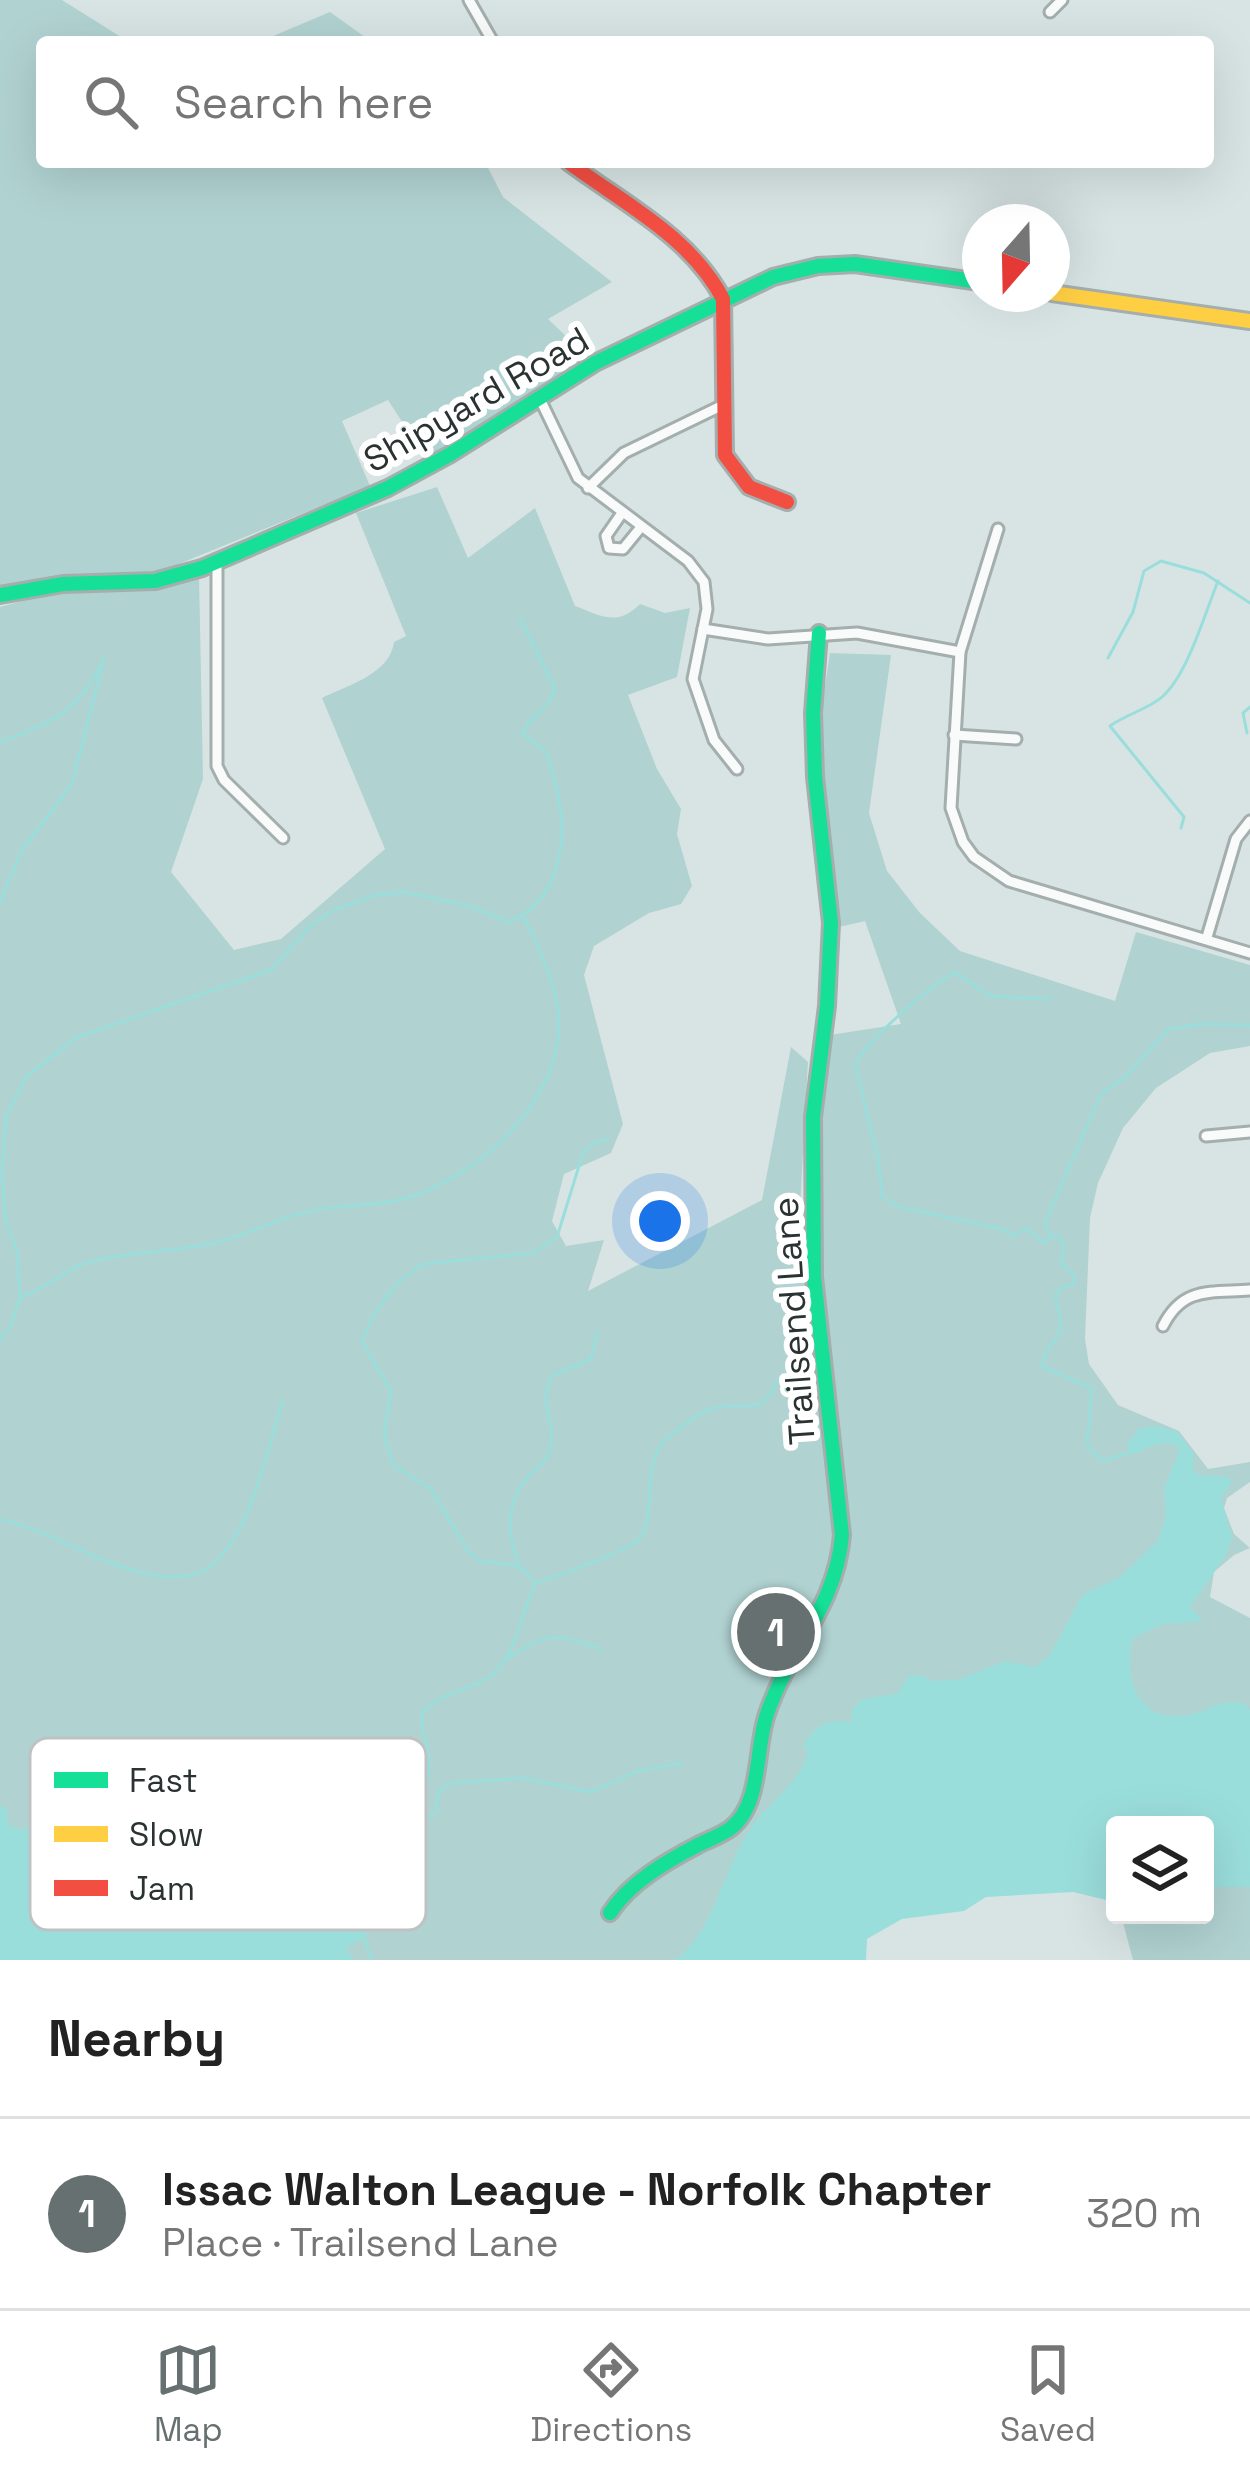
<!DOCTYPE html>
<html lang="en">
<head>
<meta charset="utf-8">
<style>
	:root { --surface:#fff; --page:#f2f2f2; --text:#222; --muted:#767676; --line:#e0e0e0; --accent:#677070 }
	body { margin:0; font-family:"Space Grotesk",sans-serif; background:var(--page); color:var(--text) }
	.controls { position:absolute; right:36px; bottom:36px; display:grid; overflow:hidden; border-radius:12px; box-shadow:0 12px 48px #0002 }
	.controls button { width:108px; height:108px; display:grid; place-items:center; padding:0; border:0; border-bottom:3px solid var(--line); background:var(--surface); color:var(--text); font:60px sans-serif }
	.compass { position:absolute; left:962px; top:204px; width:108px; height:108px; border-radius:50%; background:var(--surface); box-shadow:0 12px 48px #0002; rotate:200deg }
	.you { position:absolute; left:660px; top:1221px; width:42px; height:42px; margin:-30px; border:9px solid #fff; border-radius:50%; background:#1a73e8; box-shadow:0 0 0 18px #1a73e833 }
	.badge { display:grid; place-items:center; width:78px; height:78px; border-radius:50%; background:var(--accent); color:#fff; font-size:39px; font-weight:700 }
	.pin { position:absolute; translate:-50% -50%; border:6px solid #fff; box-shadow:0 3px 12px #0006 }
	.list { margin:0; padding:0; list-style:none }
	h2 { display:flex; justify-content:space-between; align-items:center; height:156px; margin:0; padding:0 48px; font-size:51px }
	h2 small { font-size:39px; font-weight:400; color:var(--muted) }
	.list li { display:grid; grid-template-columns:78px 1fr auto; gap:36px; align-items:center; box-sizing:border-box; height:192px; padding:0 48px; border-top:3px solid var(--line) }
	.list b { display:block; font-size:45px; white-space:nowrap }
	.list p { margin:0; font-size:39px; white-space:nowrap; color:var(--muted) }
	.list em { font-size:39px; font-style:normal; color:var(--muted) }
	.icon { flex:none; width:66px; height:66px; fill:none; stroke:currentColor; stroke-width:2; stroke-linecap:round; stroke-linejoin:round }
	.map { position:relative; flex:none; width:1250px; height:1960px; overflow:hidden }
	.search { position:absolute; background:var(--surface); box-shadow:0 12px 48px #0002; left:36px; right:36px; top:36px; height:132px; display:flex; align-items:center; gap:30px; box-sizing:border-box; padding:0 42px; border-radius:12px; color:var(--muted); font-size:45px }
	.sheet { height:348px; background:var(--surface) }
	nav { display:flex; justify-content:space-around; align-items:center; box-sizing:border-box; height:168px; border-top:3px solid var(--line); background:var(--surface); font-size:33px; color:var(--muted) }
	nav a { display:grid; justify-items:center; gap:6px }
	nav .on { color:var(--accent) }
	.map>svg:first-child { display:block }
	.green { fill:#b0d2d1 }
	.water { fill:#9adedc }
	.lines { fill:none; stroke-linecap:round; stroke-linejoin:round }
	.stream { stroke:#9adedc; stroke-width:3 }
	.street-casing { stroke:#a4aead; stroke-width:15 }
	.fast-casing { stroke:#a4aead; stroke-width:20 }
	.slow-casing { stroke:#a4aead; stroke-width:20 }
	.jam-casing { stroke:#a4aead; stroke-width:20 }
	.street { stroke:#f9fbfb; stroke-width:9 }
	.fast { stroke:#16e098; stroke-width:14 }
	.slow { stroke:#ffcf43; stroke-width:14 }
	.jam { stroke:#f24e42; stroke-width:14 }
	.labels { text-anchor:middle; stroke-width:12; stroke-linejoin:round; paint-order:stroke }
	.street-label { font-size:36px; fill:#2a3232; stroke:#fff }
	.key { fill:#fff; stroke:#bfc2c2; stroke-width:3 }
	.key-label { font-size:33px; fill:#2a3232 }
</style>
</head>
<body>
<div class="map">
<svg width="1250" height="1960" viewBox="0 0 1250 1960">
	<rect width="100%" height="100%" fill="#d8e4e4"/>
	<g class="green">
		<polygon points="0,0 62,0 129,42 42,42 42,162 485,162 503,197 612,282 548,319 588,357 426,459 388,400 342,421 370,486 152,575 18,582 0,587"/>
		<polygon points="330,12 372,42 259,42"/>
		<path d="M437 487 468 558 535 508 575 606C602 616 617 627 640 604L665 613 690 608 677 677 628 695 657 769 681 809 677 834 692 886 681 904 649 913 594 946 584 975 623 1124 611 1153 564 1174 552 1221 566 1246 604 1240 588 1291 762 1200 791 1047 808 1062 800 1208 812 1388 828 1384 816 1160 830 1035 901 1024 865 921 839 927 814 762 830 653 891 655 869 813 887 871 920 913 960 951 1115 1001 1136 932 1250 965V1046L1210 1053 1156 1088 1123 1128 1098 1183 1090 1218 1085 1339 1089 1364 1118 1405 1179 1431 1208 1469 1250 1462V1482L1227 1498 1224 1508 1234 1534 1250 1548 1234 1555 1214 1572 1210 1597 1250 1618V1781L690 1950 676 1960H288L0 1848V607L59 591 150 590 199 575 203 779 171 872 234 950 281 939 385 849 322 698C348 685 390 674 394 642L406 636 356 513Z"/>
		<polygon points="1212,1884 1250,1887 1250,1960 1133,1960 1121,1915 1205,1915 1205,1887"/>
	</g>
	<g class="water">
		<path d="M1156 1426 1177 1431 1193 1453V1470L1199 1476H1227L1232 1483 1221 1497 1232 1538 1226 1555 1190 1607 1203 1621 1163 1624 1133 1638C1122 1678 1138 1724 1188 1715 1212 1710 1217 1699 1244 1703L1250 1710V1887H1205V1825H1115V1902L1073 1892 986 1897 964 1911 902 1919 867 1939 866 1960H676C715 1930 723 1868 751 1828 769 1802 800 1783 808 1752L803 1746C815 1724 827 1719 852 1722V1711L860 1700 898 1693 908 1676 919 1675 935 1681 960 1679 1005 1661 1034 1667 1049 1656 1083 1594 1120 1577 1158 1541 1166 1515 1164 1488 1178 1455V1446C1162 1440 1150 1446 1136 1454L1128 1452V1443L1139 1429Z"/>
		<path d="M167 1795 196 1815 218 1821C221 1847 236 1853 260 1861 259 1883 273 1890 292 1898L298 1889 303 1912 312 1925C339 1919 344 1906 351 1881L356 1879 391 1833V1822L403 1827 405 1835 389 1857 391 1873 367 1896 365 1938 346 1947 353 1960H0V1805L7 1809 8 1825 19 1829 34 1828 83 1817 87 1812 107 1817Z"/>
	</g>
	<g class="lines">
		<g class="stream">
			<polyline points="1108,658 1133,612 1144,571 1161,561 1204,573 1250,603"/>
			<polyline points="1247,733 1243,713 1250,707"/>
			<path d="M0 742C50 723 76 714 101 665"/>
			<path d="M1181 828 1184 817 1110 726C1125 715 1150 708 1162 697 1188 674 1205 613 1218 581"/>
			<polyline points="0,903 22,850 72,784 104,658"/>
			<path d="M1051 999 990 996 955 972C925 990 874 1034 855 1064L879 1163 882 1197 900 1207 1003 1229 1013 1236 1026 1228 1044 1243 1051 1236 1060 1237 1064 1245 1061 1263 1074 1275V1284L1060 1288 1055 1297C1071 1349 1047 1331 1042 1367L1092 1388 1087 1444 1101 1461 1128 1453"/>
			<polyline points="1050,1235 1045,1223 1101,1094 1124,1078 1169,1029 1202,1024 1250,1025"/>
			<path d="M20 1297C46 1290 65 1268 93 1261 137 1250 185 1252 229 1239 255 1232 280 1217 307 1212 339 1204 376 1207 407 1198 484 1174 573 1091 557 1003 551 973 537 945 524 917"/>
			<path d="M0 1341 11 1325 20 1297 17 1251 6 1222 2 1175 6 1117 26 1077 75 1038 271 970 311 925 336 909 376 895 405 892 469 906 509 922C565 898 569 830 554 779 552 772 550 758 545 752 541 745 529 739 522 734 530 714 549 710 555 689L520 618"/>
			<path d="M0 1519C40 1529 73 1548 111 1563 135 1572 167 1581 193 1575 246 1561 268 1446 283 1400"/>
			<path d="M520 1567C507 1537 505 1504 527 1478 535 1468 547 1462 550 1450 557 1422 538 1409 551 1376L591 1359 597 1332"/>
			<path d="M534 1582C520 1559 502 1565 479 1561L468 1551 431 1489 393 1465 384 1435 391 1391 362 1342C373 1311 394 1280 424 1264L533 1253 557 1237 583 1153 594 1143 607 1139"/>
			<path d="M508 1658C549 1632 554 1632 600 1649"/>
			<polyline points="407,1830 438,1811 436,1803 440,1790 452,1783 524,1778 590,1792 641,1770 682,1763"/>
			<path d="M402 1834C413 1811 431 1787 429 1760 428 1741 420 1733 422 1712 442 1692 466 1692 489 1677 515 1661 522 1611 535 1584 556 1575 625 1553 638 1540 660 1516 637 1460 670 1436 684 1425 701 1410 718 1407 751 1400 760 1419 778 1379"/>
			<polyline points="364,1936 371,1960"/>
		</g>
		<defs>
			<g id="street">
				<polyline points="469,0 493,42"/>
				<polyline points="1050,12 1062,0"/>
				<polyline points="539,397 578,478 688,561 704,582 707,609 693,679 714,740 737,769"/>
				<polyline points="588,488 624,453 723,405"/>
				<polyline points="622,513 606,536 609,548 623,549 641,527"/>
				<polyline points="998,529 960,652 951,808 963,842 974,857 1009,881 1250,953"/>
				<polyline points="217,561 217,766 224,780 283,838"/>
				<polyline points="703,629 768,639 857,633 960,652"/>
				<polyline points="954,735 1016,739"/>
				<polyline points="1207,937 1236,839 1250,821"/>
				<polyline points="1206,1136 1250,1132"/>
				<path d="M1163 1326C1183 1286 1211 1293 1250 1290"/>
			</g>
			<g id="fast">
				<polyline points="0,595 63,584 155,581 202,568 388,488 449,455 595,363 773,277 818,266 855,264 980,282"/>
				<path d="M610 1913C629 1883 667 1861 698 1845 708 1840 722 1835 731 1828 762 1804 755 1748 767 1714 789 1648 836 1608 842 1535L814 1277 813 1117 827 1006 831 923 815 777 813 713 819 633"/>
			</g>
			<polyline id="slow" points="1052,293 1250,321"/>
			<path id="jam" d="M568 162C623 203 690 236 723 299L725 455 749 487 787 502"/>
		</defs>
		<use href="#street" class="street-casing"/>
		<use href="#fast" class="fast-casing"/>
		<use href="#slow" class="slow-casing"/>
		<use href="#jam" class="jam-casing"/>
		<use href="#street" class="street"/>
		<use href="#fast" class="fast"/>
		<use href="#slow" class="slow"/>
		<use href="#jam" class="jam"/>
	</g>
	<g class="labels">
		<g class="street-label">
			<text transform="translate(476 399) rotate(-30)" y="13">Shipyard Road</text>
			<text transform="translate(793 1321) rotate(-94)" y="13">Trailsend Lane</text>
		</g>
	</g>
	<rect x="30" y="1738" width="396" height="192" rx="18" class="key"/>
	<rect x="54" y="1772" width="54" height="16" fill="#16e098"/>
	<rect x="54" y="1826" width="54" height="16" fill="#ffcf43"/>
	<rect x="54" y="1880" width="54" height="16" fill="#f24e42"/>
	<g class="key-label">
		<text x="129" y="1792">Fast</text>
		<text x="129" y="1846">Slow</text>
		<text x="129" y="1900">Jam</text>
	</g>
</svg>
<div class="controls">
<button><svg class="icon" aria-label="layers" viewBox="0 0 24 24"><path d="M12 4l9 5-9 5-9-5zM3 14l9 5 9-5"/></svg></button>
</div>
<svg class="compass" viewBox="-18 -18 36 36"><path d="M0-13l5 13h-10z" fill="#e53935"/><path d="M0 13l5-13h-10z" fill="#767676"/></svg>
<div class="you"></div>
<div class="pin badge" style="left:776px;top:1632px">1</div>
<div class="search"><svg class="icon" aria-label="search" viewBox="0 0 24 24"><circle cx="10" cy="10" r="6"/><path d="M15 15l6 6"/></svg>Search here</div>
</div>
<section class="sheet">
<h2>Nearby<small></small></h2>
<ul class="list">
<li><span class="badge">1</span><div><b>Issac Walton League - Norfolk Chapter</b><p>Place · Trailsend Lane</p></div><em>320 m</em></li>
</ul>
</section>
<nav>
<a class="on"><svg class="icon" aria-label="map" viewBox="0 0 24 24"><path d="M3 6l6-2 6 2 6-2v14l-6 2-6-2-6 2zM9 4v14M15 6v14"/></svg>Map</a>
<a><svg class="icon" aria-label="directions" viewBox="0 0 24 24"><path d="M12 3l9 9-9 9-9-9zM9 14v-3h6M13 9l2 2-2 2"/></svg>Directions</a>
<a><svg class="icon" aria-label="saved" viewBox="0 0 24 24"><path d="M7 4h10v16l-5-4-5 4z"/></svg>Saved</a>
</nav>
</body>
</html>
